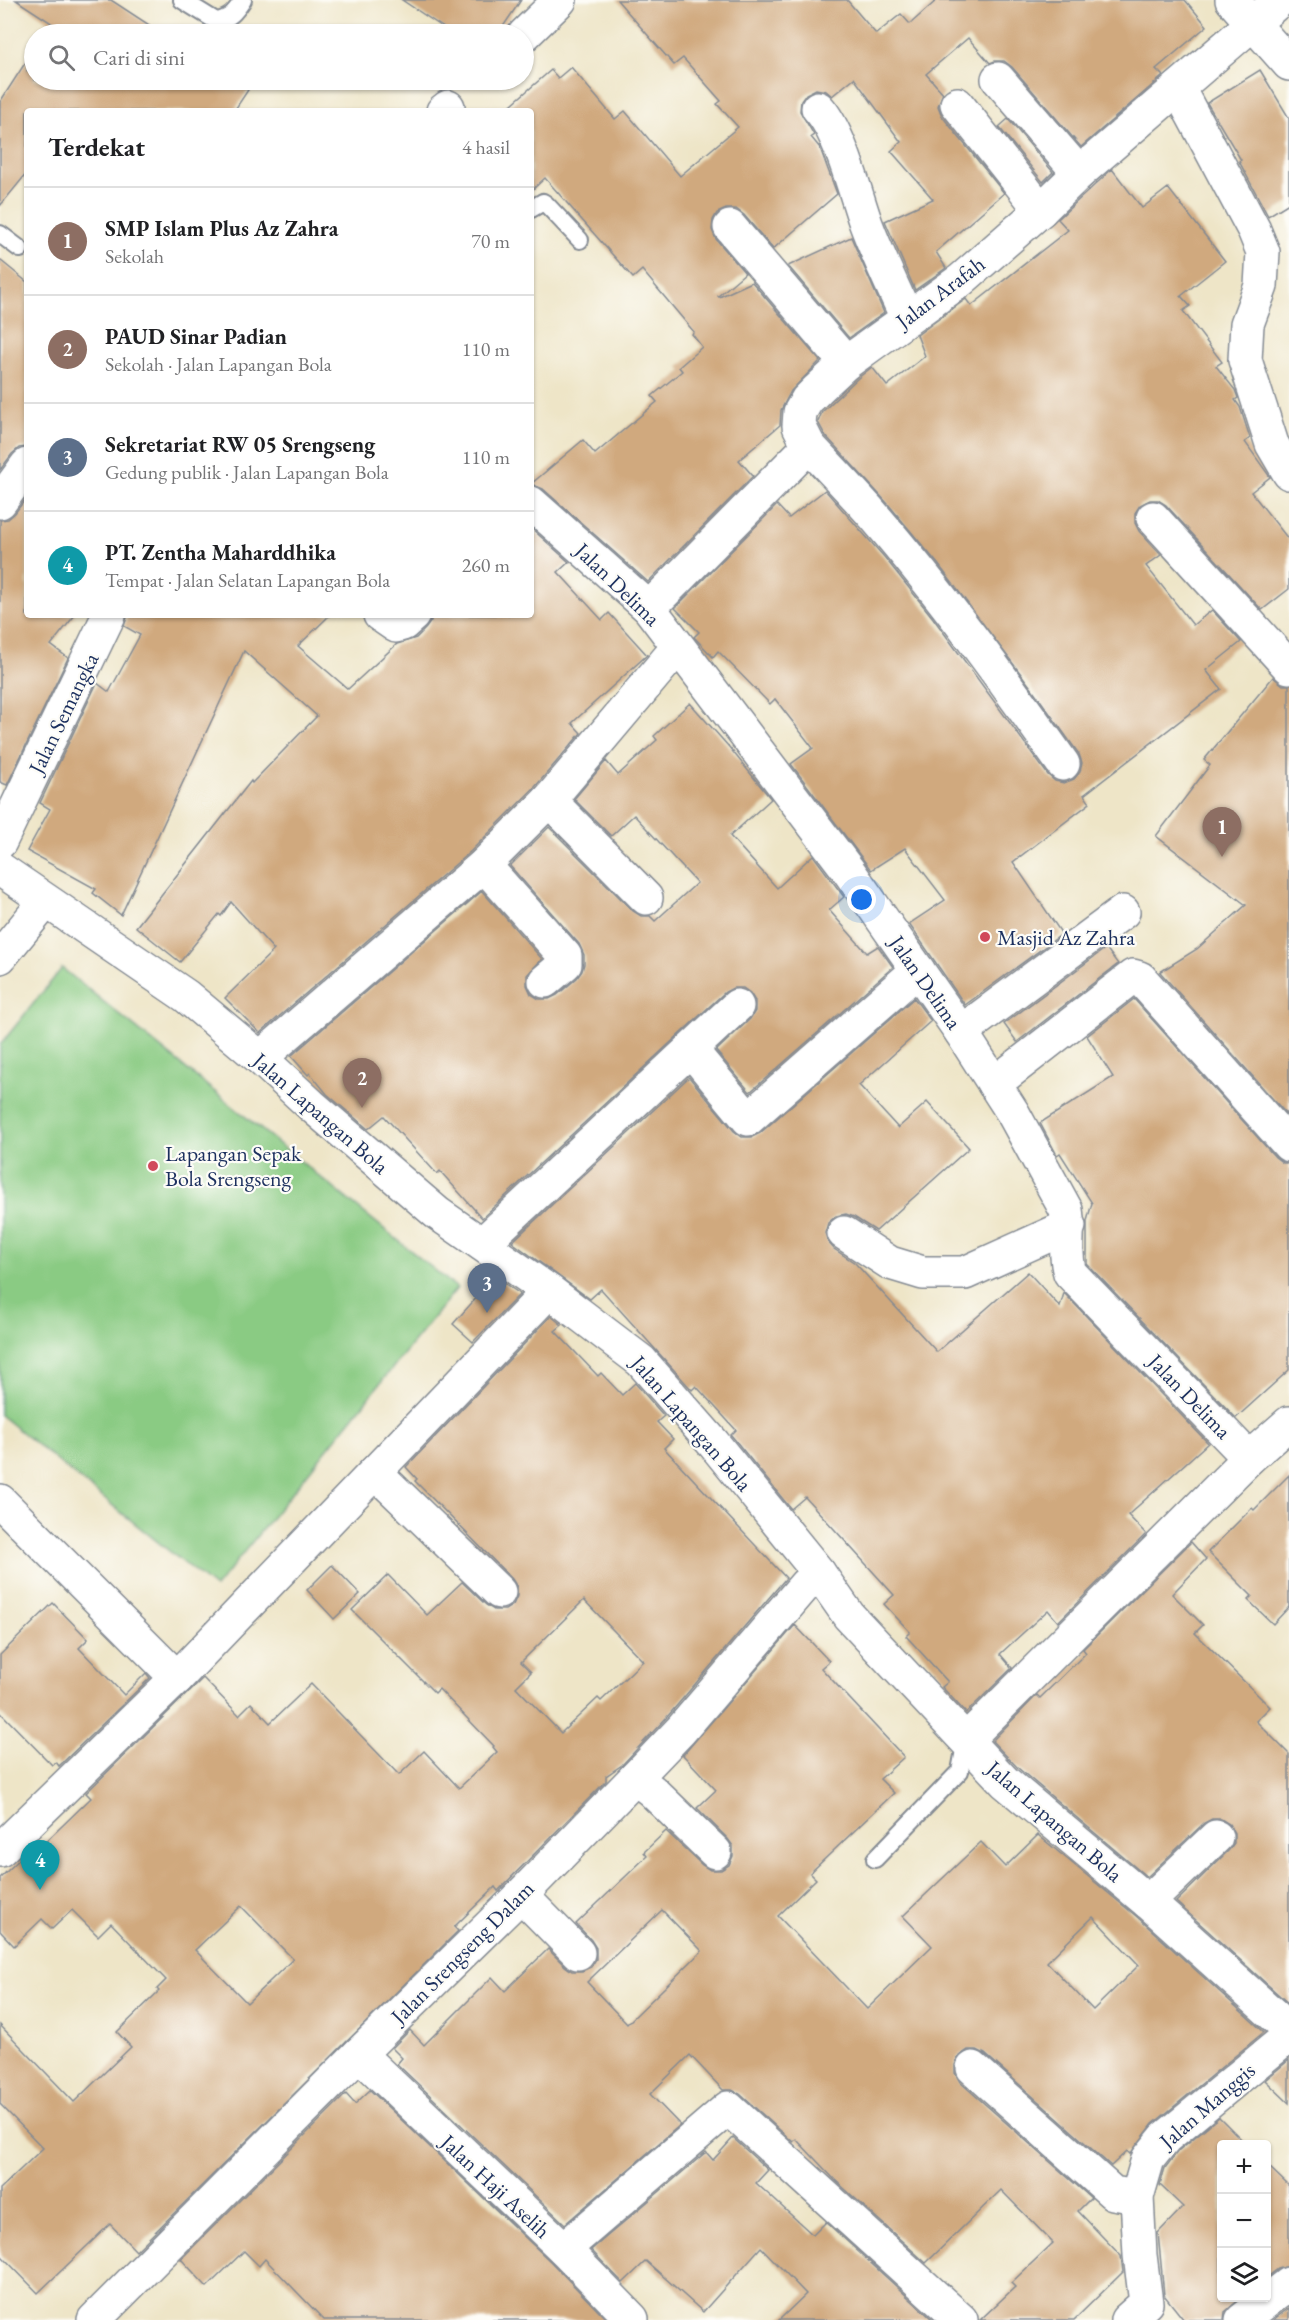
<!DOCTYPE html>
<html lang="id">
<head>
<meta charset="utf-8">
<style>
	:root { --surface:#fff; --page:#f2f2f2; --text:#202124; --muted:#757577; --line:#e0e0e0; --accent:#d1495b }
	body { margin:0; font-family:"EB Garamond",serif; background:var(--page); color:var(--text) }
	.controls { position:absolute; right:18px; bottom:18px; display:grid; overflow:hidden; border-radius:6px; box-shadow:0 2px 4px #0004 }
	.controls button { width:54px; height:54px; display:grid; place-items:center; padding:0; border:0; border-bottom:2px solid var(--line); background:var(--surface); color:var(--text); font:30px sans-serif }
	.you { position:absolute; left:862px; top:900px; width:21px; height:21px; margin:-15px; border:4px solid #fff; border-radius:50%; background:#1a73e8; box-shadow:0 0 0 9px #1a73e833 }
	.badge { display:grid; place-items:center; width:39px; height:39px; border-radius:50%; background:var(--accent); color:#fff; font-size:20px; font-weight:700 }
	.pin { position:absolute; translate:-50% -50px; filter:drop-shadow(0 2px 3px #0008) }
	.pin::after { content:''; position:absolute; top:32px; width:21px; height:18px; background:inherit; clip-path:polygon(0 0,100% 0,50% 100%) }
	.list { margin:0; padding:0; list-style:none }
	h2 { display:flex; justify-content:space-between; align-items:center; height:78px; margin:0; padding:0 24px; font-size:26px }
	h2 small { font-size:20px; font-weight:400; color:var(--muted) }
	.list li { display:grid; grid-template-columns:39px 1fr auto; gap:18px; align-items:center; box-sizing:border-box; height:108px; padding:0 24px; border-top:2px solid var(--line) }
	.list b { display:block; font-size:22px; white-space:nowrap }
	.list p { margin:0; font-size:20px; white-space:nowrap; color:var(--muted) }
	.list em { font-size:20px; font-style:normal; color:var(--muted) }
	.icon { flex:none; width:33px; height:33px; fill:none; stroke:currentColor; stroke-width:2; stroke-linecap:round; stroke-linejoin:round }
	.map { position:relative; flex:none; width:1289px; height:2320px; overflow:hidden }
	.search { position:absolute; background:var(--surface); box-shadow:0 2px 4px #0004; left:24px; top:24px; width:510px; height:66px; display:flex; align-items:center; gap:15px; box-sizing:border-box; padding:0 21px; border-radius:33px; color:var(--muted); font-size:22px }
	.panel { position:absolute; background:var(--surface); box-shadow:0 2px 4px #0004; left:24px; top:108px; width:510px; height:510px; border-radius:6px }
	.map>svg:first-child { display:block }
	.green { fill:#8acb83; stroke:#527d70; stroke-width:1.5 }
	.building { fill:#d0a97e; fill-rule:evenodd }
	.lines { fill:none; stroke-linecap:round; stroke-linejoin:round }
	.service-casing { stroke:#848a92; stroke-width:20 }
	.minor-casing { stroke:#848a92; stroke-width:36 }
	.service { stroke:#fff; stroke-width:16 }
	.minor { stroke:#fff; stroke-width:33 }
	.poi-dot { fill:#d1495b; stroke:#fdfcf7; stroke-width:2 }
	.labels { text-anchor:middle; stroke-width:4.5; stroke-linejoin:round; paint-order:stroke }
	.street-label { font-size:22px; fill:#1b2f5e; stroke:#fdfcf7 }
	.poi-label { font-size:22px; fill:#1b2f5e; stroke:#fdfcf7; text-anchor:start }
</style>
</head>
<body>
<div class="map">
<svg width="1289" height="2320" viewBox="0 0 1289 2320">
	<rect width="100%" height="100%" fill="#fdfcf7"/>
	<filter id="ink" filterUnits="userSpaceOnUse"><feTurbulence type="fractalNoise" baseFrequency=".0167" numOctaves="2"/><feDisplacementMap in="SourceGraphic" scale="12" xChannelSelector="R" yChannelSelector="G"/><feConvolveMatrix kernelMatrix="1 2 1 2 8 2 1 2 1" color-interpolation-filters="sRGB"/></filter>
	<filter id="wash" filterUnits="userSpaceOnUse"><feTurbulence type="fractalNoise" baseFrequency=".008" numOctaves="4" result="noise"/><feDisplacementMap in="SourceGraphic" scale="24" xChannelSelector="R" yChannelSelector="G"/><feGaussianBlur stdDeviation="1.35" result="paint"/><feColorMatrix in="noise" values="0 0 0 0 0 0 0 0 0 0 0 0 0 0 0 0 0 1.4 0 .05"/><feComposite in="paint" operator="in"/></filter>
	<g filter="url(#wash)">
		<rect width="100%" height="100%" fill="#eee5c7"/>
		<polygon class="green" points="62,968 457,1288 215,1588 0,1415 0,1045"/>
		<g id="blocks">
			<g class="building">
				<polygon points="16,0 111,0 163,34 51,34 56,26"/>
				<polygon points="402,0 521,0 498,34 453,34"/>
				<polygon points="617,0 847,0 876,34 901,14 910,24 937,0 1185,0 1207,26 1156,69 1163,76 1081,147 1012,67 1004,61 995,61 990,63 968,38 926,74 943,93 938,106 942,116 1004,193 936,252 946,268 915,290 885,221 933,199 891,151 901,142 854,78 832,96 826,91 816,89 806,94 801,101 800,111 814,135 811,137 820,148 837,194 773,249 744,215 736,209 726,209 717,213 713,220 712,230 716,239 745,273 718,296 719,297 752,282 820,361 791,391 781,410 780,425 739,460 753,476 648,582 543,489 531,484 583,440 595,454 657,402 652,396 682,371 679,367 702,347 692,334 694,332 642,270 633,278 545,178 531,191 531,111 504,111 551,70 558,78 571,67 615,119 625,111 680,176 738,127 717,104 721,101 683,58 674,65"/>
				<polygon points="34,59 34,80 231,80 248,90 234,111 27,111 27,173 0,206 0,102 27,60 27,70"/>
				<polygon points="1260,70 1289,118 1289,203 1268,216 1239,161 1241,160 1207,103"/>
				<polygon points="1008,119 1053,172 1043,182 999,127"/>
				<polygon points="1112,169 1142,208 1168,188 1225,261 1181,296 1190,306 1183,311 1222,362 1216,366 1235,390 1238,398 1235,400 1240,407 1250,438 1245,442 1270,477 1251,492 1289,540 1289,589 1262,610 1166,505 1158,500 1150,500 1140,505 1135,513 1135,523 1139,531 1161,555 1146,566 1193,625 1212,610 1241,642 1206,670 1221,689 1084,795 1090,803 1013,862 1062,934 965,1005 909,924 945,900 905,848 871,870 791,764 813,748 775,699 770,704 718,651 713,657 694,637 699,632 675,608 777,505 789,518 825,490 885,558 933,618 1048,775 1055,781 1064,783 1074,779 1080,772 1082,763 1079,754 1033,690 938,564 888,504 825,435 818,422 822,412 858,378 872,367 887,386 925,356 917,335 966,299 971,306 1068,230 1058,219"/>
				<polygon points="851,237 884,313 849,338 788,266"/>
				<polygon points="0,260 27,282 27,447 19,448 12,454 0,470"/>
				<polygon points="27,497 27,615 75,615 51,645 68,658 7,785 0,782 0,520 8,519 15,513"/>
				<polygon points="531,528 569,562 558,572 602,620 609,613 647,655 572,723 581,733 535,787 471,851 260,1033 225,998 274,950 231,902 221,916 219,914 180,962 136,927 251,781 252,783 317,716 244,651 121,915 93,893 96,889 27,851 50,809 40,803 97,683 109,692 140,635 124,626 128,615 330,615 298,646 348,689 397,644 416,638 426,628 431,621 431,615 531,615"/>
				<polygon points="1273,677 1283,685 1289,685 1289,1117 1160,972 1197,949 1246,905 1156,836 1210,765 1204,760"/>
				<polygon points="690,703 729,747 771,799 730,836 777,888 813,855 844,897 829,910 867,953 878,946 893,967 750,1092 716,1051 750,1019 755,1011 755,1001 750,993 743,988 733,988 725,992 482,1218 440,1171 437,1174 384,1116 368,1129 327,1094 310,1073 308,1075 291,1056 482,891 542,959 527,975 527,985 531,994 539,999 549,999 557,995 577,978 582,971 584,964 584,955 579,944 510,866 549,827 633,911 641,916 650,916 655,921 697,883 634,815 611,836 574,799 606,761 618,775 657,740 654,736"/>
				<polygon points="1106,948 1118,964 1017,1042 1004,1024"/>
				<polygon points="914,998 931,1021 859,1085 898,1128 927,1102 969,1148 876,1231 854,1217 846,1214 836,1216 828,1223 825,1233 828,1242 834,1249 855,1263 937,1352 1028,1272 1060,1307 1064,1293 1208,1443 1128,1515 1146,1534 1058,1622 1048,1610 1000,1654 1012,1668 966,1713 942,1687 948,1682 906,1636 910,1632 884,1604 894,1595 805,1497 791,1509 731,1435 736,1430 696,1386 692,1390 601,1289 590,1299 512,1242 689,1077 734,1131 742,1137 752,1137 760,1133"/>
				<polygon points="1134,999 1275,1157 1283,1163 1289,1163 1289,1370 1236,1418 1087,1264 1087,1221 1092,1203 1060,1153 1057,1155 1040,1123 1113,1077 1087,1036"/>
				<polygon points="495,1277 520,1294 473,1342 453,1324"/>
				<path d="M551 1316 562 1325 555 1331 598 1376 601 1373 622 1395 635 1383 664 1416 657 1422 673 1439 664 1448 786 1578 667 1717 622 1765 606 1776V1781L498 1891 495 1887 454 1927 458 1931 136 2251 110 2224 38 2293 0 2254V2189L43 2148 0 2104V2025L74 2102 131 2047 117 2032 159 1991 157 1989 166 1980 111 1923 98 1936 72 1910 52 1929 42 1919 14 1946 0 1931V1878L28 1851 32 1855 91 1798 86 1793 203 1678 239 1715 251 1703 270 1723 311 1684 399 1775 424 1751 459 1788 497 1752 493 1747 494 1746 439 1689 435 1693 352 1610 388 1575 427 1615 462 1582 486 1605 494 1610H505L513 1605 517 1596V1587L512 1579 415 1481 417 1479 406 1467ZM584 1600 643 1661 601 1701 598 1698 561 1733 516 1687 531 1672 521 1662ZM241 1906 293 1959 247 2003 195 1950Z"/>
				<polygon points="1289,1475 1289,1607 1273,1624 1248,1600 1252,1596 1208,1552 1252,1508 1254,1510"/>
				<polygon points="1191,1542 1206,1559 1172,1594 1203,1625 1195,1633 1270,1707 1256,1721 1289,1754 1289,2004 1176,1902 1229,1850 1234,1843 1234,1833 1229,1824 1221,1819 1212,1819 1204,1823 1147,1877 1018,1768 992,1741 1037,1695 1040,1698 1086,1653 1083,1649"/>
				<polygon points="332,1565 360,1594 334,1619 307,1590"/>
				<polygon points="53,1603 88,1639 79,1648 124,1695 146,1673 150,1678 59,1766 56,1762 52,1765 0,1712 0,1655"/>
				<path d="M795 1625 829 1661 821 1668 904 1757 880 1779 894 1793 810 1873 816 1879 778 1916 867 2009 932 1946 903 1916 981 1842 1005 1867 1038 1835 1136 1916 1264 2032 1153 2124 1130 2154 1127 2151 1111 2166 985 2054 977 2050H968L959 2056 955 2065V2073L960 2082 1091 2198 1078 2211 1121 2256 1123 2272 1074 2320H980L1015 2287 1011 2283 1053 2243 1001 2190 926 2263 835 2180 796 2139 793 2142 740 2094 732 2090H723L690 2055 650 2094 680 2125 565 2224 397 2064 402 2058 392 2048 410 2030 424 2045 492 1977 505 1991 548 1949 565 1966 572 1971H582L591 1967 596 1959V1948L591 1940 576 1924 647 1856 644 1852 666 1831 702 1865 710 1870H721L729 1865 733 1856V1846L728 1839 697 1808 716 1790 683 1755ZM662 1910 702 1951 627 2024 587 1982ZM1093 1917 1139 1965 1093 2010 1047 1962Z"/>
				<polygon points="1289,2060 1289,2103 1265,2080"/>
				<polygon points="370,2090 551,2262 607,2320 324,2320 265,2259 259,2266 244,2251 207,2287 181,2259 346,2094 355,2104"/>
				<polygon points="1219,2117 1247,2145 1221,2145 1221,2298 1241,2298 1225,2312 1224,2320 1184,2320 1164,2295 1158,2233 1183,2207 1160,2185 1165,2168 1178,2151"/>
				<polygon points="733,2138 768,2170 756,2183 813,2235 826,2222 933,2320 779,2320 806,2294 761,2247 703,2312 646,2261 623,2283 591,2250 706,2152 713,2160"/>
				<polygon points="1266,2164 1289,2186 1289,2266 1278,2269 1266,2278"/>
				<polygon points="1289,2308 1289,2320 1273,2320"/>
			</g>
		</g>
	</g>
	<g filter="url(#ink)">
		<use href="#blocks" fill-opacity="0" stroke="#848a92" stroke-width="1.5"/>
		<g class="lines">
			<defs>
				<g id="service">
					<path d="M182 0 216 21C230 19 235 12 243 0"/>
					<polyline points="531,209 543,202 546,204 580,240"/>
					<polyline points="0,234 20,249"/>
					<polyline points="875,1859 960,1771 966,1740"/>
				</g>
				<g id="minor">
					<polyline points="1232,0 1289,64"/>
					<polyline points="524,35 560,0"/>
					<polyline points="998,79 1079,173"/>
					<polyline points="1178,88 1254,230 1263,252 1261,286 1247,324 1245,360 1272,444 1289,473"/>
					<polyline points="957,104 1041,210"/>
					<path d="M818 108C840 131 855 193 866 224 878 256 893 287 907 318"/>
					<polyline points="443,111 448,107"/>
					<polyline points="730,227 846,363"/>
					<path d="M809 446C831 469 853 492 874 516 942 595 1003 679 1063 764"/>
					<polyline points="0,502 27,465"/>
					<path d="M531 503 649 608 848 870 961 1032 1013 1113 1066 1210C1070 1233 1063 1251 1070 1273L1249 1458"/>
					<polyline points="1153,518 1289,667"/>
					<polyline points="649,608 809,446 799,426 800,412 807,400 818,389 846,363 961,280 1041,210 1079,173 1280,0"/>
					<polyline points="380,615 396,626 403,624 413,615"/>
					<polyline points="549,800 646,898"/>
					<polyline points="0,842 109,615"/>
					<polyline points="484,865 565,956 565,964 545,981"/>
					<polyline points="0,869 186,996 260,1058 311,1105 437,1213 549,1291 641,1361 714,1444 819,1573 849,1616 1005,1782 1148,1902 1289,2029"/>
					<polyline points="0,957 45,902"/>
					<polyline points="961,1032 1123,912"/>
					<polyline points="691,1050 748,1119 918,970"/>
					<polyline points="260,1058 484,865 549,800 678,647"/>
					<polyline points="994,1084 1133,976 1140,978 1289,1145"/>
					<polyline points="844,1233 890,1263 923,1273 965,1273 1069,1226"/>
					<polyline points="482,1244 737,1006"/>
					<polyline points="375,1472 499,1592"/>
					<polyline points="0,1501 177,1678"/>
					<polyline points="966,1740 1249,1458 1289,1423"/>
					<polyline points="635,1778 652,1791 715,1852"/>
					<polyline points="0,1850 177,1678 549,1291"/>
					<polyline points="521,1895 578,1953"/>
					<polyline points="1148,1902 1216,1837"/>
					<polyline points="359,2054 564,2249 632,2319"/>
					<polyline points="973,2068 1113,2193 1137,2197"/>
					<polyline points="564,2249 728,2108 961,2320"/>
					<polyline points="94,2320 359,2054 521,1895 635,1778 681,1730 806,1584 819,1573"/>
					<polyline points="1127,2320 1146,2303 1140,2255 1137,2197 1148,2159 1165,2138 1289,2036"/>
					<polyline points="1242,2320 1289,2284"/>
				</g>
			</defs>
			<use href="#service" class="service-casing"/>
			<use href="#minor" class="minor-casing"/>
			<use href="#service" class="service"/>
			<use href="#minor" class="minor"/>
		</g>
	</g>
	<g class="poi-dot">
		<circle cx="985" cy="937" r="6"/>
		<circle cx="153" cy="1166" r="6"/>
	</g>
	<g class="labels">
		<g class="street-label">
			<text transform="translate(940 292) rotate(-37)" y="8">Jalan Arafah</text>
			<text transform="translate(618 584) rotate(44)" y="8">Jalan Delima</text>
			<text transform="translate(63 713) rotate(-64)" y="8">Jalan Semangka</text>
			<text transform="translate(926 982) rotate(55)" y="8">Jalan Delima</text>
			<text transform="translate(321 1113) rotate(41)" y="8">Jalan Lapangan Bola</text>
			<text transform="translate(1190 1396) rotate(46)" y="8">Jalan Delima</text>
			<text transform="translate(692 1423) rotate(49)" y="8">Jalan Lapangan Bola</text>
			<text transform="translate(1055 1821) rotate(41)" y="8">Jalan Lapangan Bola</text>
			<text transform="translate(462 1952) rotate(-45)" y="8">Jalan Srengseng Dalam</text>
			<text transform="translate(1207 2105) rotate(-41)" y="8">Jalan Manggis</text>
			<text transform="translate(496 2186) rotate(43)" y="8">Jalan Haji Aselih</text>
		</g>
		<g class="poi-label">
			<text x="997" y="945">Masjid Az Zahra</text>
			<text x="165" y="1161">Lapangan Sepak<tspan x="165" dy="25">Bola Srengseng</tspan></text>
		</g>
	</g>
</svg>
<div class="controls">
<button>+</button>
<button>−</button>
<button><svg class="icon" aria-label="layers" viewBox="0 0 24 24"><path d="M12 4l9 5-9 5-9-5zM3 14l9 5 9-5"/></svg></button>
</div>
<div class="you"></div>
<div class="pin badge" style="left:1222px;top:857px;background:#8d6e63">1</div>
<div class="pin badge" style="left:362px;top:1108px;background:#8d6e63">2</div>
<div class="pin badge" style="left:487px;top:1313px;background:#5c6f8a">3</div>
<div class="pin badge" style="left:40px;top:1890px;background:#0f9aa8">4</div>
<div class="search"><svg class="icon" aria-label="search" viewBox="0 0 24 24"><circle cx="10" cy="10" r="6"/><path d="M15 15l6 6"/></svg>Cari di sini</div>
<section class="panel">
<h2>Terdekat<small>4 hasil</small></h2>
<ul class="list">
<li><span class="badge" style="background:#8d6e63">1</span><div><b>SMP Islam Plus Az Zahra</b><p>Sekolah</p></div><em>70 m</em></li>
<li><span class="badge" style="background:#8d6e63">2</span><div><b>PAUD Sinar Padian</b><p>Sekolah · Jalan Lapangan Bola</p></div><em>110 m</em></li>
<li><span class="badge" style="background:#5c6f8a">3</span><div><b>Sekretariat RW 05 Srengseng</b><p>Gedung publik · Jalan Lapangan Bola</p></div><em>110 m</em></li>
<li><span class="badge" style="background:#0f9aa8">4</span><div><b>PT. Zentha Maharddhika</b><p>Tempat · Jalan Selatan Lapangan Bola</p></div><em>260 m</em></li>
</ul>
</section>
</div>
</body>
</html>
